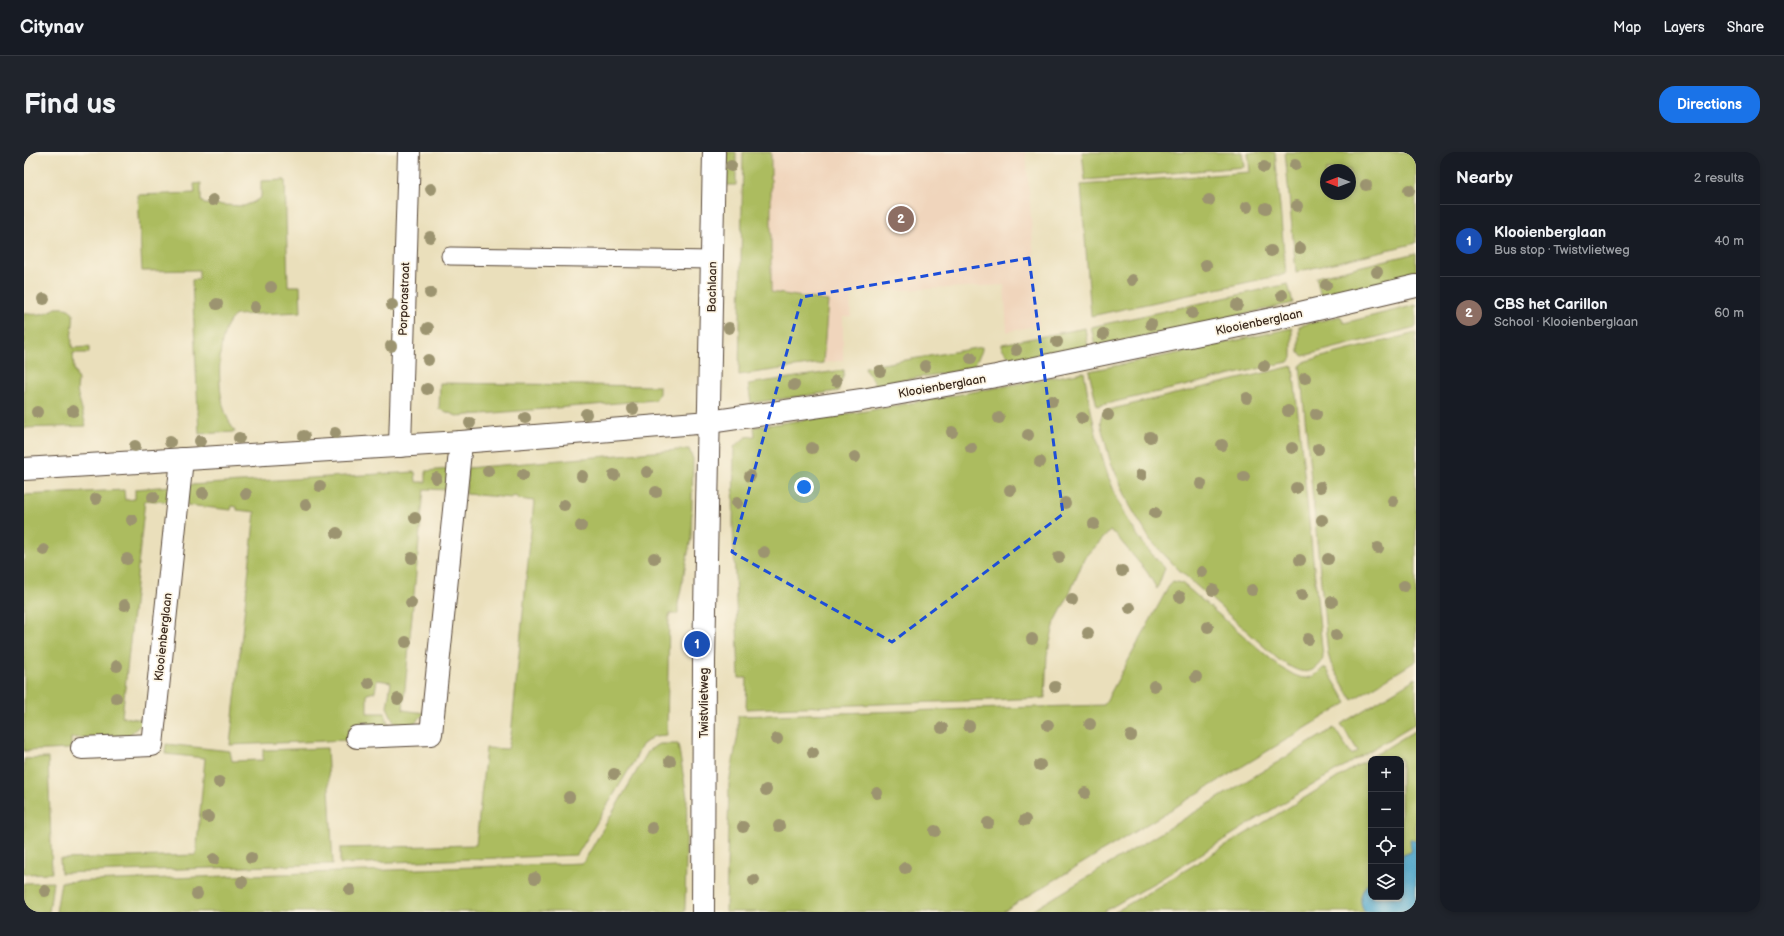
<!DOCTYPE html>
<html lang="en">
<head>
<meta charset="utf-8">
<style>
	:root { --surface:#171b24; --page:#20242c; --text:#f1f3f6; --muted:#9ea1a6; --line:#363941; --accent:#1a73e8 }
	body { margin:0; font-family:"Balsamiq Sans",sans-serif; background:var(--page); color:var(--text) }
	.controls { position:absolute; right:12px; bottom:12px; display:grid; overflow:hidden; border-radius:8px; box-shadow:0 2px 6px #0003 }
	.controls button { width:36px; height:36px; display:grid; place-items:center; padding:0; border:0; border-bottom:1px solid var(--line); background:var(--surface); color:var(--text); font:20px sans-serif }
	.compass { position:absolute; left:1296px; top:12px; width:36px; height:36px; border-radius:50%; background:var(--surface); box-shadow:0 2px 6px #0003; rotate:270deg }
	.you { position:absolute; left:780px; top:335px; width:14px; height:14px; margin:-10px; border:3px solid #fff; border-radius:50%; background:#1a73e8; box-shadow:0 0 0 6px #1a73e833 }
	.badge { display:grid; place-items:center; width:26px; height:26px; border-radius:50%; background:var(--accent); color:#fff; font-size:13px; font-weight:700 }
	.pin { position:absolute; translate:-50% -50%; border:2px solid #fff; box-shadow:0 1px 4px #0006 }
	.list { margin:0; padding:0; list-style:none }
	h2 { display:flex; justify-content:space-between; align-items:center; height:52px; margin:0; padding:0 16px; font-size:17px }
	h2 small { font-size:13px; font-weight:400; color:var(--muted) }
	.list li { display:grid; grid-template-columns:26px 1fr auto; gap:12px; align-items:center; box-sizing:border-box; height:72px; padding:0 16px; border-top:1px solid var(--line) }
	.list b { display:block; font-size:15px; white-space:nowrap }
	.list p { margin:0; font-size:13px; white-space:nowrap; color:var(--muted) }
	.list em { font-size:13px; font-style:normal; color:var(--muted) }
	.icon { flex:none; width:22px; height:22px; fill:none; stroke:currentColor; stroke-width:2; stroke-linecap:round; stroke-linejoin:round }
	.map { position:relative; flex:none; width:1392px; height:760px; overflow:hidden; border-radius:16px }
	header { display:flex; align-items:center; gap:24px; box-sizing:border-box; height:56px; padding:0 20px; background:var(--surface); border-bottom:1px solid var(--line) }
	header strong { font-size:19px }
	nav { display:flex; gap:22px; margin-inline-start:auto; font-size:14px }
	.intro { display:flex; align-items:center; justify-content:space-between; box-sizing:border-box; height:96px; padding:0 24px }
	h1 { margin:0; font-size:28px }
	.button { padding:10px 18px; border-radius:16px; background:var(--accent); color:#fff; font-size:14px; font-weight:700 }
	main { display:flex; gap:24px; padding:0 24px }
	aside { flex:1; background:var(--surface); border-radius:16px; box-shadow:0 2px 6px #0003 }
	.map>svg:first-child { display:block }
	.built { fill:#f0d5bc }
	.green { fill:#acbc5e; stroke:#74733e; fill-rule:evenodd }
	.water { fill:#4ea5ca; stroke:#446874 }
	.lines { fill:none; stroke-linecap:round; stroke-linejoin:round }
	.lane-casing { stroke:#554536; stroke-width:19 }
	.street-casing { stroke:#554536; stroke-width:24 }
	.lane { stroke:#fff; stroke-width:17 }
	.street { stroke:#fff; stroke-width:22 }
	.tree { fill:#9c946f }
	.marked { fill:none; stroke:#1d4ed8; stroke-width:3; stroke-dasharray:8 5; stroke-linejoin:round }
	.labels { text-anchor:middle; stroke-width:3.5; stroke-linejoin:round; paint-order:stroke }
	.street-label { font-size:12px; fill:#3b2a1e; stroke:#fcf5e5 }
</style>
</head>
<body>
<header>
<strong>Citynav</strong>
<nav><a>Map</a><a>Layers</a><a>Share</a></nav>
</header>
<div class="intro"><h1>Find us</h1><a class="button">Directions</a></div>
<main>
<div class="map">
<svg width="1392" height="760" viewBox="0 0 1392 760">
	<rect width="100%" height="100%" fill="#fcf5e5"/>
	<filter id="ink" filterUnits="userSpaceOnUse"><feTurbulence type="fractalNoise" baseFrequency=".025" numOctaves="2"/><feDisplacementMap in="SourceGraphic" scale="8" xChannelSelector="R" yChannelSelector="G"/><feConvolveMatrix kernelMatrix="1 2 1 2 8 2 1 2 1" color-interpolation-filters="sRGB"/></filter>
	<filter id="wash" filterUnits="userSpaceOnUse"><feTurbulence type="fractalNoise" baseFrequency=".012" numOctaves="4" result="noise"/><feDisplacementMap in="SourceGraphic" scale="16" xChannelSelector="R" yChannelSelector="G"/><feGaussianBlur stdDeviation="0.9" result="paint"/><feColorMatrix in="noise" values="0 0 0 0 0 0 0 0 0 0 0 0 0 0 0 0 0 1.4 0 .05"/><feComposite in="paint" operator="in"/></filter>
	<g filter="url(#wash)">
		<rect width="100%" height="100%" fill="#eadfbb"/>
		<polygon class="built" points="747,0 1002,0 1015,173 983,180 980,133 826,141 827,164 819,165 819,208 799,211 804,149 747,140"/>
		<g class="green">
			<polygon points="703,0 712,0 712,33 702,33"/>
			<polygon points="719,0 747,0 747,140 804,149 799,211 715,223"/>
			<polygon points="1058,0 1218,0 1220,15 1061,28"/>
			<polygon points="1224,0 1251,0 1262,122 1067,164 1057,33 1226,20"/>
			<path d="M1261 0H1392V91L1272 120ZM1302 18H1326V42H1302Z"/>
			<path d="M261 28 264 134H276L277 160 212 163C193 174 194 229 198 248 200 260 205 270 211 280L175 282 168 128 175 127V118L118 119 114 43 171 41 170 32 177 31V48L180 52 220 54 230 50 237 45V29Z"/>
			<polygon points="1392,101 1392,121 1297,145 1292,125"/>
			<polygon points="1264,132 1269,151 1157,177 1071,194 1067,175"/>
			<polygon points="1392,153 1392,175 1279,204 1275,201 1275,174 1316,164 1320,171"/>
			<path d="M32 156C53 154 50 165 48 179 47 184 48 190 48 196L65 195V201H49L50 217 54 228 53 239 62 274 0 276V161C12 164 22 162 32 156Z"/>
			<polygon points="1061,176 1064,195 987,210 986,206 978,196 978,192"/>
			<polygon points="1268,176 1268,206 1264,210 1073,254 1065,219 1165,199"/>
			<polygon points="1392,181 1392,509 1328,548 1307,512 1304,502 1276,214 1282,209"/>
			<path d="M958 195C959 203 950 208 951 216L851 233C850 226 842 222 841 215Z"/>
			<path d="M1269 214 1299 504C1299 509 1297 512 1293 515 1280 526 1267 515 1255 508L1155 418 1127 389 1106 354 1086 308 1076 270 1079 261 1084 258Z"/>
			<path d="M820 218C821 226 814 231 815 239L727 251 724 232Z"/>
			<path d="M1060 220C1072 291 1087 364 1141 416L1133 437 1123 420 1091 382 1086 379 1060 407 1045 443 1031 470 1023 503 1021 546 722 557 723 526H715L709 374 710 295 722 285 731 284 730 275 842 259Z"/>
			<polygon points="416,231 635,234 635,242 631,248 433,264 415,257"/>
			<polygon points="665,297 669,307 667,386 654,452 654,462 645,462 643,583 630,584 618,593 609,611 553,703 316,712 316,696 452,693 462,596 484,597 487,583 510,349 494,347 494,345 488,344 488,346 442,342 443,316"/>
			<polygon points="424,317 423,338 400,337 379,558 401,561 388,574 372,574 363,555 367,530 353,528 351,540 343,542 343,561 361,561 365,575 325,576 325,588 206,593 231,360 213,358 213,355 208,354 207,358 163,353 165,333 391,320 392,330 402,330 402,319"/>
			<polygon points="146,334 144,350 121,348 98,565 122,568 104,584 47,586 47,597 0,599 0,343 100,338 101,348 111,347 111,337"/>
			<path d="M1149 429 1158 431 1255 514C1272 524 1283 534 1299 516H1302L1323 551 978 760H702L705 631 714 582V564L1080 553 1146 432Z"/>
			<polygon points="1392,526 1392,571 1254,654 1135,728 1079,760 1006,760 1310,576 1328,603 1334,599 1317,572"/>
			<path d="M1392 578V688L1386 687 1387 700 1377 704V607H1347V727C1338 738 1333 747 1341 760H1091L1137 733Z"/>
			<polygon points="142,592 206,599 208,609 239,608 239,598 303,596 309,712 37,721 36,707 172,703 181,606 141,602"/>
			<polygon points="636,592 654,592 663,645 661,760 32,760 37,730 559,711 625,598"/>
			<polygon points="24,606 28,721 0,722 0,607"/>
			<polygon points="29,730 25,760 0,760 0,731"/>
		</g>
		<path class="water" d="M1386 687 1392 688V756L1379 760H1341C1333 747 1338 738 1347 727V745H1377V704L1387 700Z"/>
	</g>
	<g filter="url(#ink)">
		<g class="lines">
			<defs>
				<polyline id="lane" points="426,104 688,108"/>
				<g id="street">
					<polyline points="376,294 385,0"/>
					<polyline points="0,317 437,290 685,270 838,248 972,224 1272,162 1392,134"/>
					<polyline points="333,585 407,582 437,290"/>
					<polyline points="58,596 128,593 158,307"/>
					<polyline points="679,760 680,509 690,0"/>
				</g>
			</defs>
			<use href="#lane" class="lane-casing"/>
			<use href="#street" class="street-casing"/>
			<use href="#lane" class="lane"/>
			<use href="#street" class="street"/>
		</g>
		<g class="tree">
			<circle cx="1271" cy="13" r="6"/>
			<circle cx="707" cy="14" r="6"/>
			<circle cx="1240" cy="15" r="6"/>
			<circle cx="1342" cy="33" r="6"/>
			<circle cx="407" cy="37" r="6"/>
			<circle cx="1385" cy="38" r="6"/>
			<circle cx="189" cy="48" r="6"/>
			<circle cx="1185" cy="48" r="6"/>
			<circle cx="1273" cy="54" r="6"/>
			<circle cx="1223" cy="55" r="6"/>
			<circle cx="1242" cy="56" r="6"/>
			<circle cx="406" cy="85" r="6"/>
			<circle cx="1276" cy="96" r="6"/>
			<circle cx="1247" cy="99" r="6"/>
			<circle cx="1182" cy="113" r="6"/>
			<circle cx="1353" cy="120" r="6"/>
			<circle cx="1108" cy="128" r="6"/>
			<circle cx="1302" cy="133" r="6"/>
			<circle cx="247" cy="135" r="6"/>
			<circle cx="406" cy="141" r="6"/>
			<circle cx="1258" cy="143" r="6"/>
			<circle cx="20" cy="147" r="6"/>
			<circle cx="193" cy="152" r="6"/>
			<circle cx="368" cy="153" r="6"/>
			<circle cx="1213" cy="153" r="6"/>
			<circle cx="231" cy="155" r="6"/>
			<circle cx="1168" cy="161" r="6"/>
			<circle cx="1127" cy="172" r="6"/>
			<circle cx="404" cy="176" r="6"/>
			<circle cx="705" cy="176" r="6"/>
			<circle cx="1079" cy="182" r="6"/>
			<circle cx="1033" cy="190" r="6"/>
			<circle cx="367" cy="194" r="6"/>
			<circle cx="992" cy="198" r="6"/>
			<circle cx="947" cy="206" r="6"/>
			<circle cx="404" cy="208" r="6"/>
			<circle cx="901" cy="214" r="6"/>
			<circle cx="1240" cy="214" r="6"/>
			<circle cx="856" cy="219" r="6"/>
			<circle cx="1281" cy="226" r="6"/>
			<circle cx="812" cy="229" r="6"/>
			<circle cx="770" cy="233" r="6"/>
			<circle cx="403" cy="237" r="6"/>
			<circle cx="1223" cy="246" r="6"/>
			<circle cx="1028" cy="249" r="6"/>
			<circle cx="609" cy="257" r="6"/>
			<circle cx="49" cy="259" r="6"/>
			<circle cx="1264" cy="259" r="6"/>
			<circle cx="13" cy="260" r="6"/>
			<circle cx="562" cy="262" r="6"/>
			<circle cx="1292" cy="262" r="6"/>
			<circle cx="1084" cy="263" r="6"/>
			<circle cx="501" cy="266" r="6"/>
			<circle cx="975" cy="266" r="6"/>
			<circle cx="1058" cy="266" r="6"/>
			<circle cx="446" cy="271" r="6"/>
			<circle cx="928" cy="280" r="6"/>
			<circle cx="311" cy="281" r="6"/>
			<circle cx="1004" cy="283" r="6"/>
			<circle cx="280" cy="284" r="6"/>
			<circle cx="1126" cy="285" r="6"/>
			<circle cx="215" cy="286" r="6"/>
			<circle cx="176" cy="289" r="6"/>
			<circle cx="146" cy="290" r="6"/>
			<circle cx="1198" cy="293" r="6"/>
			<circle cx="111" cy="294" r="6"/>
			<circle cx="788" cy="296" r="6"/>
			<circle cx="947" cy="296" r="6"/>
			<circle cx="1268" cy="296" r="6"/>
			<circle cx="1294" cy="297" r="6"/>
			<circle cx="831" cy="305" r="6"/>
			<circle cx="1016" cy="310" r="6"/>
			<circle cx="464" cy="319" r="6"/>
			<circle cx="623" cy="320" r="6"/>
			<circle cx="499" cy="323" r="6"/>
			<circle cx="590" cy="323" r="6"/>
			<circle cx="1117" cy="323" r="6"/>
			<circle cx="558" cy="324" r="6"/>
			<circle cx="726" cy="324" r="6"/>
			<circle cx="1220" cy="325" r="6"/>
			<circle cx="412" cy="326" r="6"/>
			<circle cx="1177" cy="332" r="6"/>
			<circle cx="296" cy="334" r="6"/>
			<circle cx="1296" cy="335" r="6"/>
			<circle cx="1272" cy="336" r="6"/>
			<circle cx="986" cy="338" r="6"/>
			<circle cx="632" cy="340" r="6"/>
			<circle cx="179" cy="341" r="6"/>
			<circle cx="222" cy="342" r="6"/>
			<circle cx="129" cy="345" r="6"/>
			<circle cx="72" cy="347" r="6"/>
			<circle cx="1369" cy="349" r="6"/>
			<circle cx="713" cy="351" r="6"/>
			<circle cx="1041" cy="351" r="6"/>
			<circle cx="282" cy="353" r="6"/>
			<circle cx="540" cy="353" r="6"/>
			<circle cx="1131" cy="361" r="6"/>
			<circle cx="391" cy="366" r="6"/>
			<circle cx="108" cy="368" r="6"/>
			<circle cx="1298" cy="368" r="6"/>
			<circle cx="1070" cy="372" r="6"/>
			<circle cx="557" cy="374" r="6"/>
			<circle cx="313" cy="381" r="6"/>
			<circle cx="1354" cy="396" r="6"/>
			<circle cx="20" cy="398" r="6"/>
			<circle cx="740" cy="400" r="6"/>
			<circle cx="1035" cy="405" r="6"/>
			<circle cx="388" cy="406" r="6"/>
			<circle cx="630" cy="406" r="6"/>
			<circle cx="103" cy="407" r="6"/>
			<circle cx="1304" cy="407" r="6"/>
			<circle cx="1276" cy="408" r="6"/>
			<circle cx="1098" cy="419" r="6"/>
			<circle cx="1178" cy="420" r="6"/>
			<circle cx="1380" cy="434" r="6"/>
			<circle cx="1189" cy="438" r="6"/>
			<circle cx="1228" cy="438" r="6"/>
			<circle cx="1278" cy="443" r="6"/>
			<circle cx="1156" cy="445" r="6"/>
			<circle cx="1048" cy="448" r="6"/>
			<circle cx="1308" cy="450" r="6"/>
			<circle cx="387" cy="451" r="6"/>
			<circle cx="101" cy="453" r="6"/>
			<circle cx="1106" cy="456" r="6"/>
			<circle cx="1184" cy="475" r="6"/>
			<circle cx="1064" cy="481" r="6"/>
			<circle cx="1312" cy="483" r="6"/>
			<circle cx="1008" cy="487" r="6"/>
			<circle cx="1284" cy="487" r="6"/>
			<circle cx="382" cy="490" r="6"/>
			<circle cx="93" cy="514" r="6"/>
			<circle cx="1172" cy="525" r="6"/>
			<circle cx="345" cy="531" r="6"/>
			<circle cx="1130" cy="534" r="6"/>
			<circle cx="1031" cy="535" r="6"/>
			<circle cx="92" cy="546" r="6"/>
			<circle cx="374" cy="547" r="6"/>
			<circle cx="1066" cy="572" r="6"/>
			<circle cx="1024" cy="573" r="6"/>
			<circle cx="945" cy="574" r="6"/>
			<circle cx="918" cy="576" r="6"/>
			<circle cx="1107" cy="584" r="6"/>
			<circle cx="753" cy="587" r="6"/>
			<circle cx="789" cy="601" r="6"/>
			<circle cx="646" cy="609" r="6"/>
			<circle cx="1016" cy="613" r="6"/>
			<circle cx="590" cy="622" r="6"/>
			<circle cx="195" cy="630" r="6"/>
			<circle cx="742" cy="638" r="6"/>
			<circle cx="853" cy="641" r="6"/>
			<circle cx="1061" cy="641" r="6"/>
			<circle cx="545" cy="645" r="6"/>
			<circle cx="184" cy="665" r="6"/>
			<circle cx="1001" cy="668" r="6"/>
			<circle cx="964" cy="671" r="6"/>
			<circle cx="755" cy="674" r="6"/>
			<circle cx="719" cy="675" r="6"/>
			<circle cx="628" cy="676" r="6"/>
			<circle cx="911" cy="679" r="6"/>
			<circle cx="227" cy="706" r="6"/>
			<circle cx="190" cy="707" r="6"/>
			<circle cx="881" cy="716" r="6"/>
			<circle cx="511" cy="726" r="6"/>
			<circle cx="730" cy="728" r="6"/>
			<circle cx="218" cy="730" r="6"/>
			<circle cx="326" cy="738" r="6"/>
			<circle cx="21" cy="739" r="6"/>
			<circle cx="173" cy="742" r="6"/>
		</g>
	</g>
	<path class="marked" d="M1005 106 1039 362 868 490 708 400 778 145Z"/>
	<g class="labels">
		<g class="street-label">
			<text transform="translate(688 135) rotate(-89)" y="4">Bachlaan</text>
			<text transform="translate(380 147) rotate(-88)" y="4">Porporastraat</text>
			<text transform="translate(1235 170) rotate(-12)" y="4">Klooienberglaan</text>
			<text transform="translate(918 234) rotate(-10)" y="4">Klooienberglaan</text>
			<text transform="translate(139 485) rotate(-84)" y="4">Klooienberglaan</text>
			<text transform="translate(680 551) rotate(-90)" y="4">Twistvlietweg</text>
		</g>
	</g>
</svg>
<div class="controls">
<button>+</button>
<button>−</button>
<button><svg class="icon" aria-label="locate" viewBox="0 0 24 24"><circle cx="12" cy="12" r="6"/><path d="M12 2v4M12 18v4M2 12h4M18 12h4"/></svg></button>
<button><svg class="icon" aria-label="layers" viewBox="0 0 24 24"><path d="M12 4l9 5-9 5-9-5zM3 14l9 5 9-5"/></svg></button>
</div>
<svg class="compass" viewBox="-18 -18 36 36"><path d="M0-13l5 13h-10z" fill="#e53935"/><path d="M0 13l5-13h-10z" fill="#9ea1a6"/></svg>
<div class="you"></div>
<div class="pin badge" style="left:673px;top:492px;background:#1a4fb4">1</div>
<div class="pin badge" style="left:877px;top:67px;background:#8d6e63">2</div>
</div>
<aside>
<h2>Nearby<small>2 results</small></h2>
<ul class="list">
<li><span class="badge" style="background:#1a4fb4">1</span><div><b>Klooienberglaan</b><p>Bus stop · Twistvlietweg</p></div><em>40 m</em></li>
<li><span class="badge" style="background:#8d6e63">2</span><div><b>CBS het Carillon</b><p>School · Klooienberglaan</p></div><em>60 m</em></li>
</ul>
</aside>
</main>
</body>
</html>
